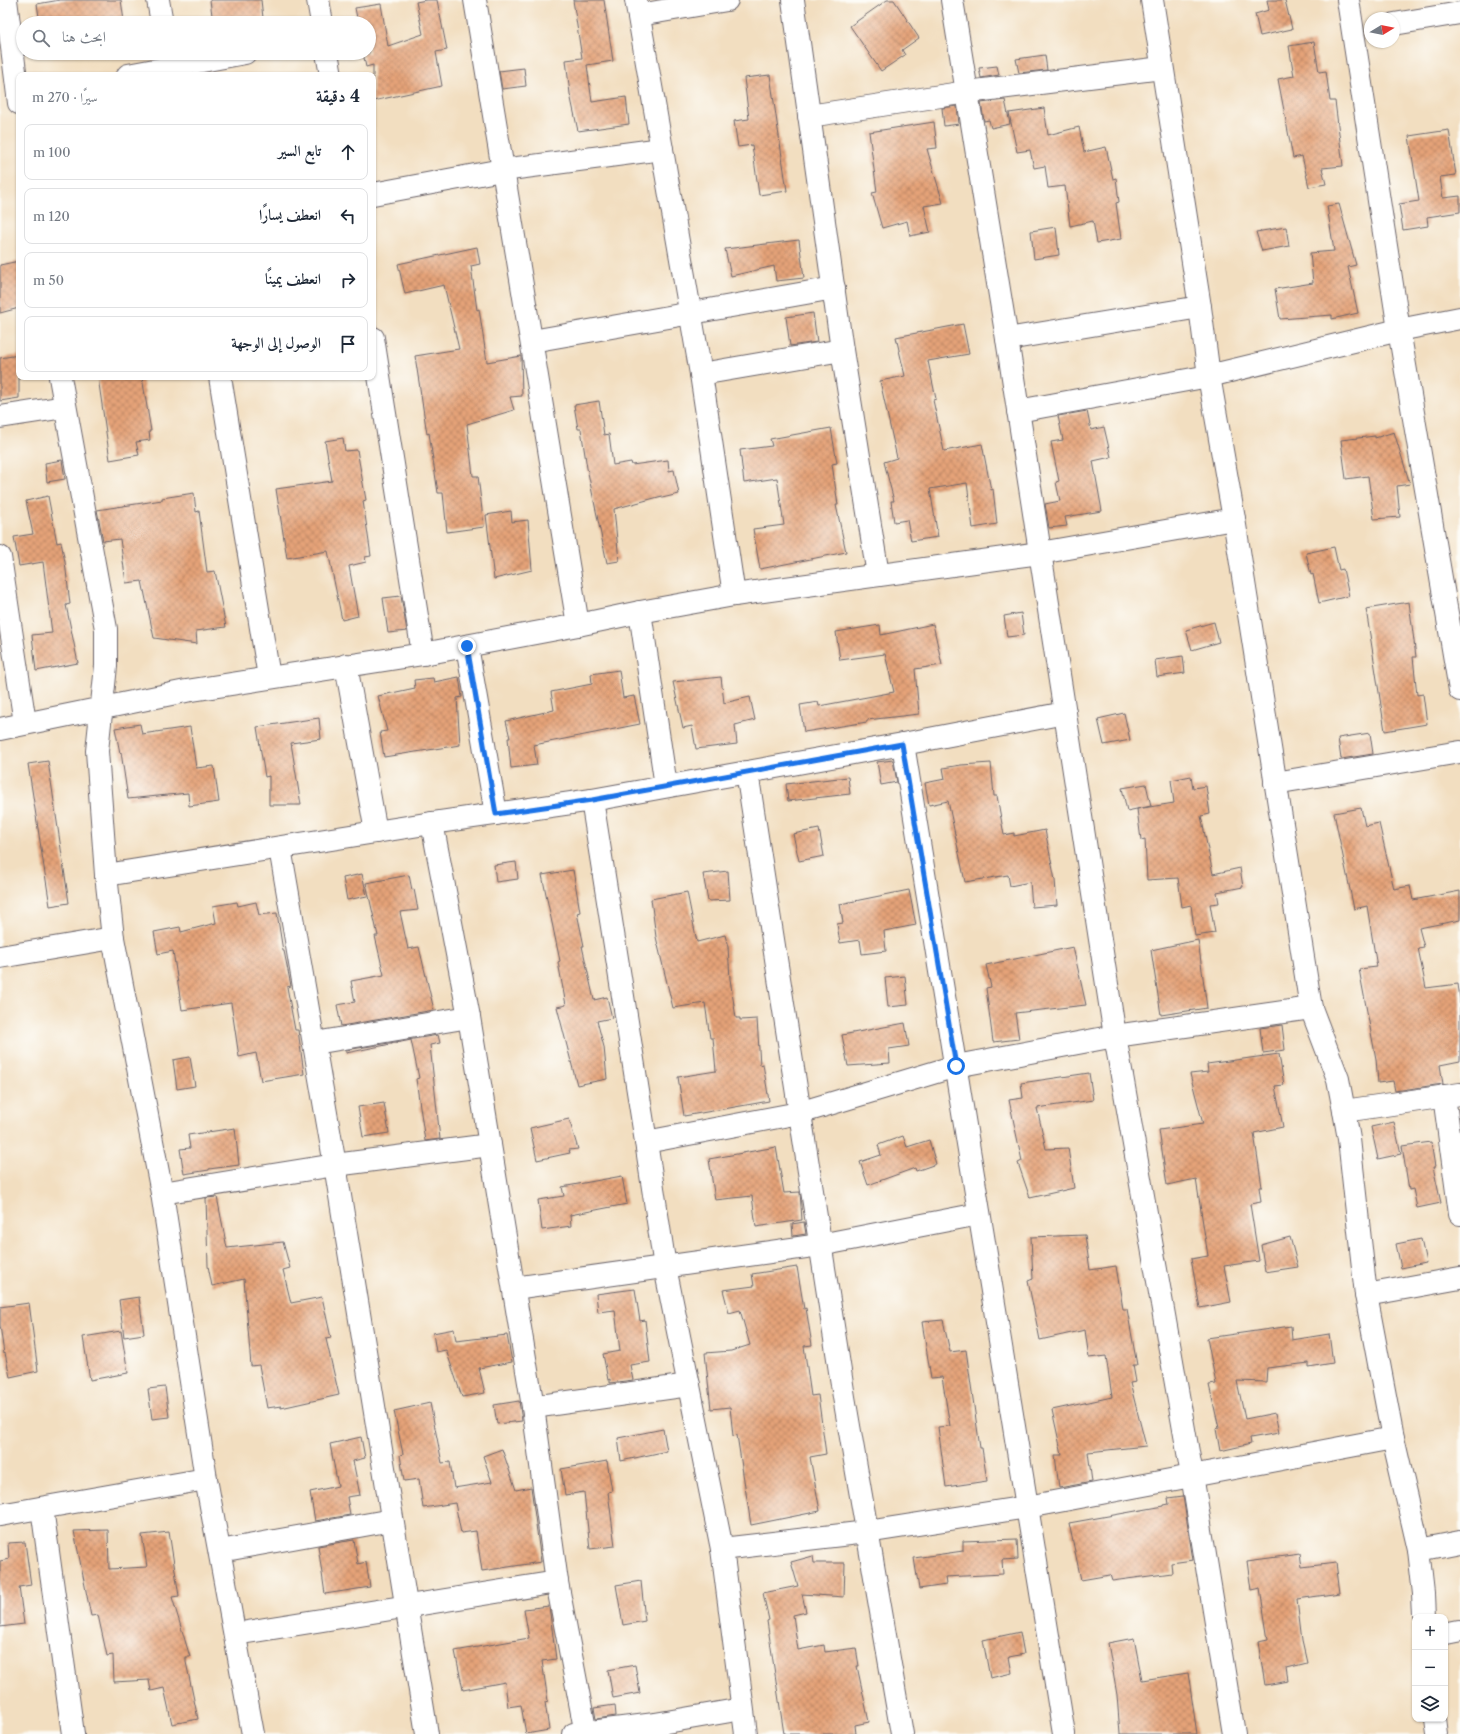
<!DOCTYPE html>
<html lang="ar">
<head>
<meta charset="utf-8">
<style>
	:root { --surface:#fff; --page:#f2f2f3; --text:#1f2937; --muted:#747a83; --line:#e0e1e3 }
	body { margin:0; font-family:"Libre Caslon Text",Amiri,serif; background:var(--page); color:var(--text); direction:rtl }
	.controls { position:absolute; right:12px; bottom:12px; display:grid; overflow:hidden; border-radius:8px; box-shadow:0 1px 3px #0004 }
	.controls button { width:36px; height:36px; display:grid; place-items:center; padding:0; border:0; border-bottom:1px solid var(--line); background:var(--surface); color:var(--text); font:20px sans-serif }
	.compass { position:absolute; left:1364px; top:12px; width:36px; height:36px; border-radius:50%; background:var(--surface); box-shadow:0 1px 3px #0004; rotate:80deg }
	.stop { position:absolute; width:12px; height:12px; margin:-9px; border:3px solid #1a73e8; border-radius:50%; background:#fff }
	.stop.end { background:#1a73e8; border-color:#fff; box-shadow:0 1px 4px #0008 }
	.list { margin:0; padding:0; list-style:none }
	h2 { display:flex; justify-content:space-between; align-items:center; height:52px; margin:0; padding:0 16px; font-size:17px }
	h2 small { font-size:13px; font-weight:400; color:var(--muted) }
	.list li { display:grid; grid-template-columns:26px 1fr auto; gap:12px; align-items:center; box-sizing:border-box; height:56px; margin:0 8px 8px; padding:0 8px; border:1px solid var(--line); border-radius:8px }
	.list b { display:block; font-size:15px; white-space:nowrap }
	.list em { font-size:13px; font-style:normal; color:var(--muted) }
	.icon { flex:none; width:22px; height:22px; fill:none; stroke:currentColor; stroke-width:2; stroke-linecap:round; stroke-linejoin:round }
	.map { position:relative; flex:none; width:1460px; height:1734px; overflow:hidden; direction:ltr }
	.search { position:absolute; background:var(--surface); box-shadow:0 1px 3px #0004; left:16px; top:16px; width:360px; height:44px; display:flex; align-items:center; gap:10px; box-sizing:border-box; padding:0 14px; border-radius:22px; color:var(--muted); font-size:15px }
	.panel { position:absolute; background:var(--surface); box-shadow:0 1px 3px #0004; left:16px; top:72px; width:360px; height:308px; border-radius:8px; direction:rtl }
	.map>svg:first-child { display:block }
	.building { fill:url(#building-cross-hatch) }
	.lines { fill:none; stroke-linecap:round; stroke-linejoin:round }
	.minor-casing { stroke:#6b646a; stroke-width:24 }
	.minor { stroke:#fff; stroke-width:22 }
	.route { stroke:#1a73e8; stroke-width:5 }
</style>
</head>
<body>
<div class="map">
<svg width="1460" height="1734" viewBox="0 0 1460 1734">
	<defs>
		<pattern id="building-cross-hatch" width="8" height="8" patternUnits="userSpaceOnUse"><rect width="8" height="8" fill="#e5a378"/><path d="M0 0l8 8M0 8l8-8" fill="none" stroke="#b98464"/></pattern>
	</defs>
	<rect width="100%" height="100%" fill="#fdfcf7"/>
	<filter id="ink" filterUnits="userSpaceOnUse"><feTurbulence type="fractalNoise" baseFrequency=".025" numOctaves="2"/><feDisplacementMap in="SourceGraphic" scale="8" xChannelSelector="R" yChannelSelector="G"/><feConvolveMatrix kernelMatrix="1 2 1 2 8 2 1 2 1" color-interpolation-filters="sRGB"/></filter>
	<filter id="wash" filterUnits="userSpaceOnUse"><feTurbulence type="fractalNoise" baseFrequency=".012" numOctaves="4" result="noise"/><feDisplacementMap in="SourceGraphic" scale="16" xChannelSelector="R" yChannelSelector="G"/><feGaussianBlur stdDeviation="0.9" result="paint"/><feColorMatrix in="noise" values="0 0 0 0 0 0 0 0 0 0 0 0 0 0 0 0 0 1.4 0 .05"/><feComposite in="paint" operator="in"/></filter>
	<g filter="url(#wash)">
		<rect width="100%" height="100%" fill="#f2dec0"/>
		<g id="blocks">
			<g class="building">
				<polygon points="60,0 121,0 124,21 110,23 40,23 37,4"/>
				<polygon points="210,0 261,0 263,18 227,23 213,23"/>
				<polygon points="426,0 437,0 447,50 436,52 442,86 373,101 373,65 366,67 363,53 369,53 369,23 358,23 355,8 381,4 388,46 423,34 416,2"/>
				<polygon points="573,0 604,0 613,61 587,65 592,102 626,97 629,124 578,131 570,94 566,60 582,58"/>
				<polygon points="887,0 894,0 919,38 902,50 905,55 881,71 850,26"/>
				<polygon points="1267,0 1285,0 1292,29 1260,36 1255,14 1269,10"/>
				<polygon points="1314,42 1319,72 1326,71 1330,101 1335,101 1343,166 1322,168 1326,184 1309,187 1302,156 1293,158 1278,79 1294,76 1289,46"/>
				<polygon points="1045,55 1047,70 1019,73 1016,59"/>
				<polygon points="997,66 999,75 981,78 979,68"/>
				<polygon points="524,68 526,86 502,89 499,71"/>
				<polygon points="770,75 787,191 759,195 752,145 738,147 734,121 749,119 744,78"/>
				<polygon points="1005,100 1010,124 991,128 989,120 984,121 981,103"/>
				<polygon points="957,106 959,124 944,126 942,108"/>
				<polygon points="1044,108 1048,135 1079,127 1084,152 1106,147 1113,179 1116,178 1119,202 1116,203 1121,239 1097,243 1093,221 1070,226 1065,186 1048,188 1045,166 1034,168 1030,150 1017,152 1009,113"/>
				<polygon points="934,122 937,148 927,149 943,203 924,206 930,232 910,236 907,221 882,228 872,193 877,192 869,132"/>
				<polygon points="1449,130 1456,175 1440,177 1443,198 1460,196 1460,212 1427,217 1428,226 1403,230 1399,204 1419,201 1409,136"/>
				<polygon points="1339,204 1356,265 1348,267 1358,313 1332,319 1332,315 1280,319 1275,289 1313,283 1310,253 1334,251 1327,206"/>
				<polygon points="1056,227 1059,255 1034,259 1031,231"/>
				<polygon points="1286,227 1289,246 1262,251 1256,232"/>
				<polygon points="799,240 804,278 776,281 774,266 731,276 725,249"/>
				<polygon points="477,247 480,264 471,266 477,310 479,309 487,362 521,356 522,396 510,397 514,410 467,424 473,476 478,476 484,527 447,532 443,493 438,493 429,433 427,434 415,356 459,349 444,285 405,294 398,264"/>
				<polygon points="19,261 19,308 0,313 0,265"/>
				<polygon points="813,313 817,342 790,346 786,317"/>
				<polygon points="963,324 969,354 928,361 936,399 933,400 944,451 982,444 991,490 993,489 997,524 973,528 967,483 930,489 938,537 911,541 907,520 894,522 891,501 894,501 884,462 897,458 880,381 905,376 896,337"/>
				<polygon points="19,355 19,398 0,401 0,358"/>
				<polygon points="98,377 142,377 151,431 149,431 150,440 136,442 139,455 110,460"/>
				<polygon points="599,401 604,435 609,434 613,465 631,462 632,465 668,460 669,471 674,470 679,494 662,498 662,496 614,509 619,561 607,563 587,468 581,429 578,429 574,405"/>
				<polygon points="1087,411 1091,430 1104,427 1111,457 1093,461 1102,511 1065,517 1067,526 1049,528 1045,504 1060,501 1056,482 1059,481 1051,442 1063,440 1058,416"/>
				<polygon points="831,428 837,463 832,464 838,505 836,505 846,552 760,569 753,529 784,525 777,478 744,483 740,450 772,446 770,439"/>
				<polygon points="1394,432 1410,484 1397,486 1400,517 1374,519 1368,476 1346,479 1341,440 1375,436 1375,438"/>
				<polygon points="343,438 345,451 357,450 366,500 363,501 371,556 365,557 366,562 349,566 358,616 342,620 328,551 287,558 276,489 332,481 325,441"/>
				<polygon points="62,460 65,479 47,482 45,463"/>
				<polygon points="194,493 196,512 199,511 207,572 215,571 226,627 196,631 197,644 154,638 142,581 126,583 120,539 103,541 97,510 162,500 162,498"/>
				<polygon points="48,496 57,543 61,542 65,562 70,604 66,605 78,663 36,671 32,635 52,633 43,562 19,566 14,537 33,534 26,501"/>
				<polygon points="511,511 512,522 528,520 532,570 494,579 486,515"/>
				<polygon points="1334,547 1339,570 1343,569 1349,596 1319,603 1313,574 1311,575 1306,553"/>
				<polygon points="401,596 407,631 388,633 383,598"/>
				<polygon points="1409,602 1416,657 1413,657 1417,695 1423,694 1427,724 1385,731 1366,609"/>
				<polygon points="1021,613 1024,635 1007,637 1004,616"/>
				<polygon points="1214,622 1219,642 1192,650 1186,630"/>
				<polygon points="933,624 942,665 915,669 919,714 867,720 867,722 804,732 800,705 818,702 819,706 894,692 885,654 840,660 836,632 880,625 881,635"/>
				<polygon points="1183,656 1185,673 1157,677 1155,660"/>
				<polygon points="619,670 623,698 634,696 640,724 534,745 537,765 511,768 508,738 510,738 506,721 554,710 551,692 592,684 591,674"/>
				<polygon points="459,677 462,697 457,698 460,745 384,757 380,732 387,731 378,696 415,688 414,680 433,678 434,682"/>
				<polygon points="721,677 724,703 750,697 755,720 735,725 737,744 696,749 692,726 683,728 673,682"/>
				<polygon points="1124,713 1130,740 1104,745 1098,719"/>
				<polygon points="319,718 321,739 291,743 301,805 269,805 269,776 265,777 257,727"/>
				<polygon points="140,724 142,734 190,727 196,768 214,766 219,802 189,806 188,793 128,799 121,752 120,753 115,728"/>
				<polygon points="1370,733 1373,754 1341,759 1338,738"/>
				<polygon points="893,760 897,782 881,785 877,762"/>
				<polygon points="48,761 69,903 50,906 28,764"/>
				<polygon points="991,763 994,796 997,796 1004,835 1014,833 1014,836 1045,830 1055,880 1057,905 1032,907 1030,882 1010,886 1008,875 965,882 948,801 929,805 925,783 945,779 943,768 961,765"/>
				<polygon points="1191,776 1193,788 1206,786 1210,814 1201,816 1213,874 1240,868 1243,887 1217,892 1219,903 1210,904 1215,933 1195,936 1191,905 1182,907 1178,878 1147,880 1145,839 1141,840 1137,809 1174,803 1171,780"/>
				<polygon points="848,777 850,794 788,801 786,784"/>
				<polygon points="1146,784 1151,806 1127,811 1122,788"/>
				<polygon points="1361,808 1365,826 1379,823 1394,889 1410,886 1413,900 1460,891 1460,920 1419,928 1424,947 1418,948 1426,988 1458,984 1460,999 1460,1061 1440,1065 1443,1084 1395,1091 1393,1081 1378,1083 1376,1059 1359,969 1377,967 1367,906 1354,909 1334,813"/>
				<polygon points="819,829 824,856 799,861 793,834"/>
				<polygon points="516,862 518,879 496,882 494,865"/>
				<polygon points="573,870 580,912 577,913 584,946 582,946 594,1000 607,997 612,1018 597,1021 604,1047 607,1079 577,1085 557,1007 566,1005 558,962 560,961 542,875"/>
				<polygon points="728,871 730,900 708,901 703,874"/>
				<polygon points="362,874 367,896 347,900 343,878"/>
				<polygon points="409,875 412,890 414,889 418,910 400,912 408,949 419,947 434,1010 341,1026 337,1005 355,1002 351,981 384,975 375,936 378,936 366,883"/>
				<polygon points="909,890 916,925 884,931 886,951 862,954 860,940 840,943 837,924 843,923 840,904"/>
				<polygon points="687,892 697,942 725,935 728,947 730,979 736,1018 740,1018 740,1020 757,1019 760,1065 763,1064 769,1101 684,1116 678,1077 716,1071 713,1038 710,1038 705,1003 673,1008 656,937 651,899"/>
				<polygon points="237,902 238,906 256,902 259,915 277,913 283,951 284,951 291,986 287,987 295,1030 298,1030 304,1074 261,1081 256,1053 239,1057 231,1003 182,1010 173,951 158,954 154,932 180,927 181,932 216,923 213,906"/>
				<polygon points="1198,940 1207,1008 1161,1015 1151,950"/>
				<polygon points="1073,947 1086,1005 1015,1013 1019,1039 993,1042 986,988 991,987 986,965"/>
				<polygon points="905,976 908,1005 888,1007 885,978"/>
				<polygon points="905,1023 909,1046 889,1049 890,1063 848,1066 842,1035"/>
				<polygon points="1282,1025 1285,1050 1263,1053 1260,1028"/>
				<polygon points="438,1035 440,1043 430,1045 440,1139 425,1141 416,1079 419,1078 411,1040 346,1053 346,1050"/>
				<polygon points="1279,1054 1284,1085 1275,1086 1283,1127 1254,1133 1262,1187 1259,1187 1261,1202 1250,1204 1259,1261 1224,1266 1231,1302 1200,1308 1191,1259 1208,1256 1196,1179 1167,1185 1159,1130 1203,1124 1190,1074 1208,1072 1207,1064"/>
				<polygon points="190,1057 195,1086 177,1089 173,1060"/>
				<polygon points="1089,1073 1093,1100 1037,1108 1046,1149 1068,1148 1074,1188 1030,1198 1018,1163 1022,1161 1009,1100 1023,1098 1021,1083"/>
				<polygon points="384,1103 389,1133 363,1137 358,1107"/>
				<polygon points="569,1119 578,1149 569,1150 570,1153 537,1160 530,1128"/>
				<polygon points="1394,1122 1401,1154 1378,1159 1371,1127"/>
				<polygon points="235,1128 239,1165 209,1169 209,1170 184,1174 180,1149 190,1148 188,1135"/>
				<polygon points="903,1136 907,1147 929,1140 936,1164 916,1171 915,1168 868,1185 860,1162 881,1155 878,1145"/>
				<polygon points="1431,1142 1435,1167 1433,1167 1441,1203 1417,1208 1413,1189 1409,1190 1402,1146"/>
				<polygon points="776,1147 784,1193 800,1192 802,1220 756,1227 752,1196 715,1200 709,1159"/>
				<polygon points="622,1176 627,1204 570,1215 571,1226 542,1230 538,1200 564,1196 562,1187"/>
				<polygon points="217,1197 227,1248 283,1242 290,1268 283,1270 291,1303 322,1297 331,1338 326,1339 339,1395 281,1408 281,1406 267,1408 259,1365 251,1366 244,1279 212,1286 208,1266 206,1198"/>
				<polygon points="804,1222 806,1234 793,1236 792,1224"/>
				<polygon points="1085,1235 1090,1270 1116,1266 1123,1309 1127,1309 1137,1365 1133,1365 1136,1382 1130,1383 1146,1446 1088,1452 1092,1482 1059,1488 1055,1455 1062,1455 1052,1410 1112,1397 1106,1356 1089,1358 1085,1330 1040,1340 1028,1281 1033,1279 1031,1237"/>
				<polygon points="1290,1237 1298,1267 1265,1272 1261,1245"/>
				<polygon points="1421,1239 1426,1263 1401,1268 1396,1244"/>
				<polygon points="797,1267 804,1309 806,1308 812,1345 804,1346 811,1396 818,1395 826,1454 810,1457 820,1511 751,1525 737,1435 733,1436 730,1407 711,1409 705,1353 731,1351 750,1345 740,1310 729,1313 723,1290 754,1286 752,1274"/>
				<polygon points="635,1289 640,1321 645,1320 650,1362 630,1365 633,1380 610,1383 610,1379 608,1380 603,1354 620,1351 615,1310 598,1312 596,1294"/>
				<polygon points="139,1297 144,1334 124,1337 119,1300"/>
				<polygon points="29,1303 38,1371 10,1377 5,1353 4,1354 0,1325 0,1307"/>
				<polygon points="943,1320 950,1352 966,1350 980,1448 982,1448 987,1481 946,1487 938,1427 950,1426 942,1377 931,1378 922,1322"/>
				<polygon points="1291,1326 1292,1340 1329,1334 1333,1363 1309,1367 1309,1363 1267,1368 1266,1382 1237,1381 1245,1419 1275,1413 1279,1433 1250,1438 1251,1444 1220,1451 1216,1429 1219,1428 1209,1385 1216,1384 1207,1338"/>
				<polygon points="454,1329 456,1341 507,1335 512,1362 479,1368 485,1393 462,1397 446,1350 436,1352 433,1333"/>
				<polygon points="121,1331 128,1373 90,1380 83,1337"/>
				<polygon points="165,1387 169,1417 152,1419 148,1389"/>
				<polygon points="519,1401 522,1421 497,1424 494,1405"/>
				<polygon points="430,1403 442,1463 450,1462 454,1488 492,1482 483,1456 502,1449 516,1490 531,1487 541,1562 482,1571 476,1531 461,1533 455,1503 423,1508 419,1479 404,1481 400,1455 403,1454 394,1411"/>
				<polygon points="663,1429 667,1451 621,1461 618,1438"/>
				<polygon points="361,1437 365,1458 353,1461 360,1495 347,1497 350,1515 315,1521 310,1492 338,1486 330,1444"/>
				<polygon points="607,1461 612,1491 608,1492 615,1546 590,1549 584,1492 565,1495 561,1469"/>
				<polygon points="1183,1496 1193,1560 1171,1563 1172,1573 1112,1581 1110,1575 1081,1580 1069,1523 1164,1506 1164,1505 1169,1504 1168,1498"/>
				<polygon points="108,1530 109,1569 147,1567 142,1535 169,1532 179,1596 172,1597 190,1657 186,1657 186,1662 198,1719 172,1724 164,1688 151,1691 149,1680 114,1682 113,1655 107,1656 98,1615 91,1616 74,1531"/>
				<polygon points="1017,1539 1018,1559 1002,1560 1003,1574 945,1577 946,1585 919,1589 914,1558 963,1551 963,1541"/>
				<polygon points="354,1540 358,1564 366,1562 370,1587 325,1594 318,1546"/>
				<polygon points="25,1542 31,1585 19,1587 24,1624 0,1627 0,1561 9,1559 8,1543"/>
				<polygon points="1300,1554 1302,1567 1336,1563 1340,1593 1297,1599 1302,1641 1307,1663 1287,1668 1289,1681 1265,1685 1258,1642 1268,1640 1260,1588 1251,1590 1247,1561"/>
				<polygon points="813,1556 814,1563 845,1563 844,1597 802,1594 806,1612 793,1615 798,1650 824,1645 825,1652 856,1648 859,1666 857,1666 869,1722 855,1725 856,1734 784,1734 767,1621 769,1620 763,1593 798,1586 791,1562"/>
				<polygon points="641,1581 645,1621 623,1625 616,1585"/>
				<polygon points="549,1606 556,1659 542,1661 548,1701 545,1702 549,1730 526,1734 521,1705 508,1707 505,1682 463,1690 455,1651 529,1638 524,1609"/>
				<polygon points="1020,1632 1024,1654 1009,1657 1012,1673 990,1678 983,1640"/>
				<polygon points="1134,1638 1142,1680 1188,1673 1197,1734 1120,1734 1117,1695 1108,1643"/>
				<polygon points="635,1665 640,1693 613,1698 608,1670"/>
				<polygon points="615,1705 616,1716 596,1719 594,1708"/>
			</g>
		</g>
	</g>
	<g filter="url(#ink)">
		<use href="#blocks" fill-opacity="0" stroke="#6b646a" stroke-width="1"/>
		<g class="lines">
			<defs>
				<g id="minor">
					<polyline points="6,0 19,103"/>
					<polyline points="158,0 162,23"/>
					<polyline points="318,0 322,23"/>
					<path d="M475 0C508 209 544 417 578 625"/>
					<polyline points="636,0 701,374 734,595"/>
					<polyline points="793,0 842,350 878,575"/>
					<polyline points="952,0 1007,339 1115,1036 1192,1475 1234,1734"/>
					<polyline points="1152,0 1200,307 1209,376 1234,519 1311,1008 1338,1079 1344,1111 1349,1139 1366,1295 1393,1438 1419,1550 1424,1594 1425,1617"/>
					<polyline points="1348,0 1399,330 1460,690"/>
					<polyline points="639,15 727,0"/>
					<polyline points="1394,24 1460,13"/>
					<polyline points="327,53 331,75"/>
					<polyline points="128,75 245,53"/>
					<polyline points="809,116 967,92 1162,68"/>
					<polyline points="373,194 502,170 662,149"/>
					<polyline points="373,338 423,654"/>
					<polyline points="1007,339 1200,307"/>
					<polyline points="532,341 834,288"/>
					<polyline points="701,374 842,350"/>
					<polyline points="60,377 106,629 106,666 97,751 106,875 113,938 162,1193 206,1479 253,1734"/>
					<polyline points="220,377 269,677"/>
					<polyline points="1018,411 1209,376 1399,330 1460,318"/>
					<polyline points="0,417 65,407"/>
					<polyline points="0,557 25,723"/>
					<polyline points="640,612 666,786"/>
					<polyline points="467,646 496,814"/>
					<polyline points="346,665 376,832"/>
					<polyline points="0,729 186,691 423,654 578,625 640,612 734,595 1040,553 1234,519"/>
					<polyline points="747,772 844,1397 902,1734"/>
					<polyline points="1275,783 1460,752"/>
					<polyline points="592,800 646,1142 799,1113 956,1066 1115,1036 1311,1008"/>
					<polyline points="432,823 469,1017 490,1145 533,1407 557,1582 586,1734"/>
					<polyline points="280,848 335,1165 427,1734"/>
					<polyline points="106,875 432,823 592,800 903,744"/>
					<polyline points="0,957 113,938"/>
					<polyline points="315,1043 469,1017"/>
					<polyline points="1444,1096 1460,1214"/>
					<polyline points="1344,1111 1460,1094"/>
					<polyline points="646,1142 665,1267 722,1549 746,1734"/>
					<polyline points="162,1193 335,1165 490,1145"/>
					<polyline points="514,1288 820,1245 979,1214"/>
					<polyline points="1366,1295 1460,1278"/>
					<polyline points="533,1407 689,1385"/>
					<polyline points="42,1508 73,1734"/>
					<polyline points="0,1515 206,1479"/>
					<polyline points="722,1549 867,1532 1027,1507 1393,1438"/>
					<polyline points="1419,1550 1460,1542"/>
					<polyline points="220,1551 392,1520"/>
					<polyline points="235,1634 557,1582"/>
					<polyline points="1445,1634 1460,1631"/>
					<polyline points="1435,1719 1437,1734"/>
					<polyline points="574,1734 655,1724 742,1709"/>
					<polyline points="1064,1734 903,744 1065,713"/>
				</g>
			</defs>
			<use href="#minor" class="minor-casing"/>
			<use href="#minor" class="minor"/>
		</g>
	</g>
	<g class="lines" filter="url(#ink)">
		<polyline class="route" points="467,646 496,814 592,800 902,744 956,1066"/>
	</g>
</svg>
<div class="controls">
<button>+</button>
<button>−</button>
<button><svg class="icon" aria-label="layers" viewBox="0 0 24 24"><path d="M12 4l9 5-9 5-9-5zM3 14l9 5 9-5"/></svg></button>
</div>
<svg class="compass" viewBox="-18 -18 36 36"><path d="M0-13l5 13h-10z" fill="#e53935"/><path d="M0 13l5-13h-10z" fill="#747a83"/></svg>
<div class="stop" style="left:956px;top:1066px"></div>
<div class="stop end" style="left:467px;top:646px"></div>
<div class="search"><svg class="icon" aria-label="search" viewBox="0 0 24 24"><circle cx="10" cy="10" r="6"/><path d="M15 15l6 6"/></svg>ابحث هنا</div>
<section class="panel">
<h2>4 دقيقة<small>سيرًا · 270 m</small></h2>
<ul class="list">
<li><svg class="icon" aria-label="ahead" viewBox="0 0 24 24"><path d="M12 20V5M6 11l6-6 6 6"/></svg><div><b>تابع السير</b></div><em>100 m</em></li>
<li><svg class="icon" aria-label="left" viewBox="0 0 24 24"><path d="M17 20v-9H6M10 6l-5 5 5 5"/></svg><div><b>انعطف يسارًا</b></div><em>120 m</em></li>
<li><svg class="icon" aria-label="right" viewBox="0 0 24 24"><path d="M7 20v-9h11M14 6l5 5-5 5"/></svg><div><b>انعطف يمينًا</b></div><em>50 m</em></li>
<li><svg class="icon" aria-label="arrive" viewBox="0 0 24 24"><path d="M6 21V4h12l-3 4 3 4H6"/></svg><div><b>الوصول إلى الوجهة</b></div></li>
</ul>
</section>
</div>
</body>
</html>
